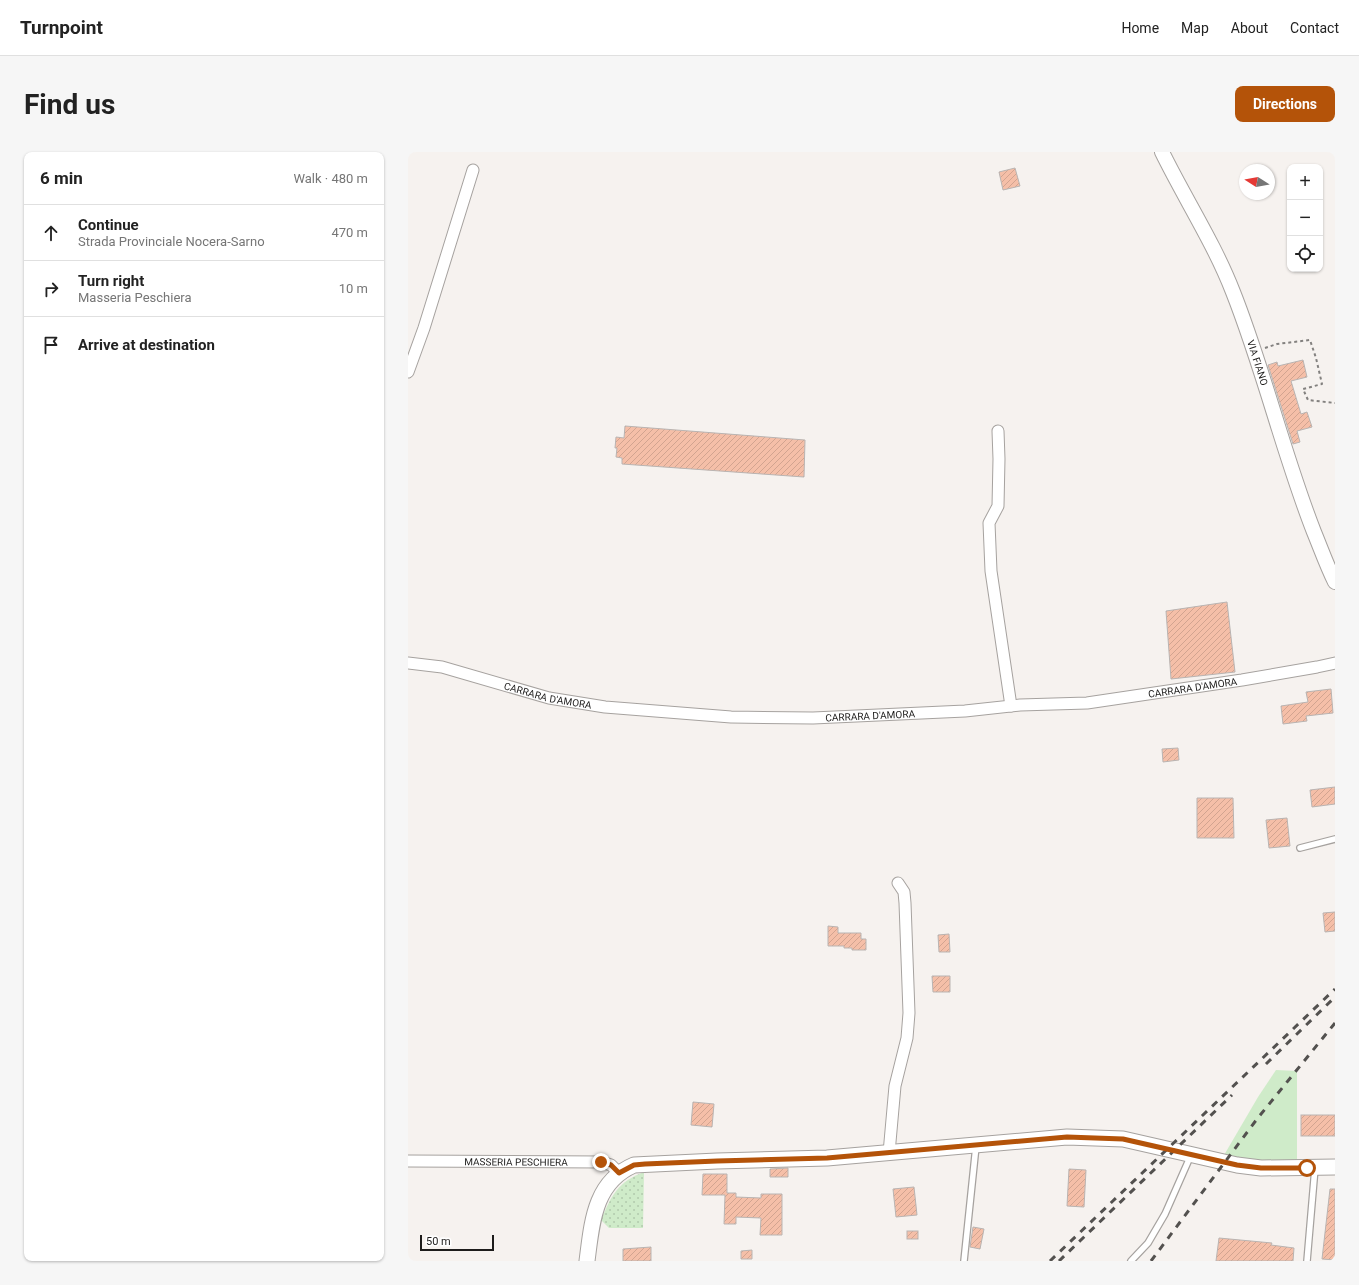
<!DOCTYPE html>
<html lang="en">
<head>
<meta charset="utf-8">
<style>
	:root { --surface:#fff; --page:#f6f6f6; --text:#222; --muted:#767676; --line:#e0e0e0; --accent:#b45309 }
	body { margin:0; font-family:Roboto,sans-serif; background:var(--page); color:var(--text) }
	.controls { position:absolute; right:12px; top:12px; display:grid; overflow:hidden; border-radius:8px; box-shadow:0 1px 3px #0004 }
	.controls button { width:36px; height:36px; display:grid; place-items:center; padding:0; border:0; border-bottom:1px solid var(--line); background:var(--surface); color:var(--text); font:20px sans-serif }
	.compass { position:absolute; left:831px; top:12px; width:36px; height:36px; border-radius:50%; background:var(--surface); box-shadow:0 1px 3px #0004; rotate:281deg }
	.scale { position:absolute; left:12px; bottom:10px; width:74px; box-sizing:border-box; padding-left:4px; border:2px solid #1d1c1b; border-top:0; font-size:11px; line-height:14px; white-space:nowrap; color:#1d1c1b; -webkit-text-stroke:3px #fff; paint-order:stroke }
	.stop { position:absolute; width:12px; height:12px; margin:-9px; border:3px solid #b45309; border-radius:50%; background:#fff }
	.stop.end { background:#b45309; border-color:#fff; box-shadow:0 1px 4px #0008 }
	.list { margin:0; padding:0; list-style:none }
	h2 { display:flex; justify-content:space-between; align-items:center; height:52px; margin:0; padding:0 16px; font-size:17px }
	h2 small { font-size:13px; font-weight:400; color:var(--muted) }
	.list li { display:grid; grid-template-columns:26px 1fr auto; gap:12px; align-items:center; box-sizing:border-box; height:56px; padding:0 16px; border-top:1px solid var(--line) }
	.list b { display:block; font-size:15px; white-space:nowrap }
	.list p { margin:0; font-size:13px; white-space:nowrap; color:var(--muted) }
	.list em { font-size:13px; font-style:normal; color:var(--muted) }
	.icon { flex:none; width:22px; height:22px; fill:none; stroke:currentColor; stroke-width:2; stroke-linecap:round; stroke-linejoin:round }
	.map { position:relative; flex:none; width:927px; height:1109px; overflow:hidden; border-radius:8px }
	header { display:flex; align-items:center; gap:24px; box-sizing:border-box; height:56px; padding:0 20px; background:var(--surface); border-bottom:1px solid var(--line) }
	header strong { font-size:19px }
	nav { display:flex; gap:22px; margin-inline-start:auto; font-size:14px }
	.intro { display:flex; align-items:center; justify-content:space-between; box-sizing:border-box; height:96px; padding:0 24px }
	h1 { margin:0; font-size:28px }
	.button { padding:10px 18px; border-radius:8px; background:var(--accent); color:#fff; font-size:14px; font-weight:700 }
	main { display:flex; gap:24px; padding:0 24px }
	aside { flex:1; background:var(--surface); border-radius:8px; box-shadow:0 1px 3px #0004 }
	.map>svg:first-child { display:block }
	.grass { fill:url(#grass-dots) }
	.green { fill:#cfebc9 }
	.building { fill:url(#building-hatch); stroke:#b9b4b2 }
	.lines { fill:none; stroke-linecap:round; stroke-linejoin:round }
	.service-casing { stroke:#a6a29f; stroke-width:8 }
	.minor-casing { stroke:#a6a29f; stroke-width:13 }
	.tertiary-casing { stroke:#a6a29f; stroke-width:16 }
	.secondary-casing { stroke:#a6a29f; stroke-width:17 }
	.path { stroke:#83817f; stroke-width:2; stroke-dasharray:3 3; stroke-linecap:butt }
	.service { stroke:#fff; stroke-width:5.5 }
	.minor { stroke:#fff; stroke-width:11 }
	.tertiary { stroke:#fff; stroke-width:14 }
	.secondary { stroke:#fff; stroke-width:15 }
	.rail { stroke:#53514f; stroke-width:3; stroke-dasharray:7 7; stroke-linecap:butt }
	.route { stroke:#b45309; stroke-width:5 }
	.labels { text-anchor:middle; stroke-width:3; stroke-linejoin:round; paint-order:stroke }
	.street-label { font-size:10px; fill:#1d1c1b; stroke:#fff }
</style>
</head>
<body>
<header>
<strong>Turnpoint</strong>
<nav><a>Home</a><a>Map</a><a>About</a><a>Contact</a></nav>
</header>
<div class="intro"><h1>Find us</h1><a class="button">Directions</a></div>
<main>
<aside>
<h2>6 min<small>Walk · 480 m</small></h2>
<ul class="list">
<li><svg class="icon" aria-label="ahead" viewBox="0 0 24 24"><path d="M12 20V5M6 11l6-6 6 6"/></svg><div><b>Continue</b><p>Strada Provinciale Nocera-Sarno</p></div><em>470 m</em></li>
<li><svg class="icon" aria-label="right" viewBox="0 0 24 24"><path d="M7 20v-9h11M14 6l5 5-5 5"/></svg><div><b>Turn right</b><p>Masseria Peschiera</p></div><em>10 m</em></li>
<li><svg class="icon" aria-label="arrive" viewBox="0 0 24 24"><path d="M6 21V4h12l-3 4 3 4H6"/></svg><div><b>Arrive at destination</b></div></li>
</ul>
</aside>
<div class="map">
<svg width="927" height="1109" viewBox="0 0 927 1109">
	<defs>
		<pattern id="grass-dots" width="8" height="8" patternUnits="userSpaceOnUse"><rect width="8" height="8" fill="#cfebc9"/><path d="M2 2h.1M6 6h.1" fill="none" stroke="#b1c9ac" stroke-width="1.8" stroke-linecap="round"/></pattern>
		<pattern id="building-hatch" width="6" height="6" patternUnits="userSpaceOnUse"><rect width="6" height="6" fill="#f5bfa8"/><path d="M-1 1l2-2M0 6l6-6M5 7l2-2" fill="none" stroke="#d2a490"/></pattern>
	</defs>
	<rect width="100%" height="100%" fill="#f6f2ef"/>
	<path class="grass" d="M236 1020 235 1076H201L193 1068C204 1042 210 1030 236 1020Z"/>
	<polygon class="green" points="868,918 889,919 889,1016 812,1010 850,945"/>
	<g class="building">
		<polygon points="607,16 612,34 595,38 591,20"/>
		<polygon points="895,208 899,225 883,229 893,262 899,260 904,275 889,279 892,290 885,292 860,213 869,210 870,214"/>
		<polygon points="217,274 397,288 396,325 214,312 214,306 208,305 209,296 207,296 208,285 216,286"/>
		<polygon points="819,450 827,520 763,527 758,459"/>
		<polygon points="923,537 925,561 898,564 899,569 875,572 873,554 900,550 898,540"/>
		<polygon points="770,596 771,608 755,610 754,597"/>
		<polygon points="927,635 927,652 904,655 902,638"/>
		<polygon points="789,646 825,646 826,686 789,686"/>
		<polygon points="879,666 882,694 861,696 858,668"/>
		<polygon points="927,760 927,779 917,780 915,761"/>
		<polygon points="420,774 430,775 430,781 453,781 453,787 458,787 458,798 444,798 444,796 436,796 436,794 420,794"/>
		<polygon points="541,782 542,800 531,800 530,783"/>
		<polygon points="524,824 542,824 542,840 525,840"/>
		<polygon points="285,950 306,952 304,975 283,973"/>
		<rect x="893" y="963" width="34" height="21"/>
		<polygon points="380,1016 380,1025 362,1025 362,1017"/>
		<polygon points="661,1017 678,1018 676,1055 659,1054"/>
		<polygon points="295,1022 319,1022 319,1041 328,1041 328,1045 353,1046 353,1042 374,1042 374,1083 352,1083 353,1066 328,1065 328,1072 316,1072 317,1043 294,1043"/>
		<polygon points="506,1035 509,1063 488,1065 485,1037"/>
		<polygon points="922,1037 927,1037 927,1108 914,1107"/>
		<polygon points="565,1075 576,1077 572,1097 562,1095"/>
		<rect x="499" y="1079" width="11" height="8"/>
		<polygon points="811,1086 864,1091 863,1093 886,1096 885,1109 808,1109"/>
		<polygon points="243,1095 243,1109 215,1109 215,1097"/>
		<polygon points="344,1098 344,1107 333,1107 333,1099"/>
	</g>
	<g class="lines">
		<defs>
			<g id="service">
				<polyline points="892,696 927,687"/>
				<polyline points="556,1109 568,994"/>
				<polyline points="723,1109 740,1091 757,1062 783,1003"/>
				<polyline points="899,1109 907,1016"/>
			</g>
			<g id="minor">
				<polyline points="0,220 16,176 65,18"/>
				<polyline points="590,279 591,307 590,354 581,371 583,419 603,554"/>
				<path id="s1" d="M0 511 34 515 141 546 197 555 323 565 405 566 557 559 612 553 679 551 834 528 909 515 927 511"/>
				<polyline points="481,1001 487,934 499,886 501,861 497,751 496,740 490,731"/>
				<path id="s2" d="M0 1009 193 1010 203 1013 211 1021"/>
			</g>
			<g id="tertiary">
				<path id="s3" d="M754 0C777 47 806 91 825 140 856 218 875 301 906 380 913 397 919 414 927 430"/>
			</g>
			<path id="secondary" d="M179 1109C184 1071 186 1030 226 1013L309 1009 419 1006 659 985 715 987 829 1013 853 1016 927 1015"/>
		</defs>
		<use href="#service" class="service-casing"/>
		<use href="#minor" class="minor-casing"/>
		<use href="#tertiary" class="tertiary-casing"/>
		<use href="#secondary" class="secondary-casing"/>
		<polyline class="path" points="857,196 869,192 902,188 908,206 914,232 895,237 900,248 927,251"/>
		<use href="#service" class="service"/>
		<use href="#minor" class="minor"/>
		<use href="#tertiary" class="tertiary"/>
		<use href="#secondary" class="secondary"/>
		<g class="rail">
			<polyline points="858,912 927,845"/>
			<polyline points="642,1109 927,837"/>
			<polyline points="651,1109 824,943"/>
			<polyline points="743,1109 849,967 927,871"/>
		</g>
	</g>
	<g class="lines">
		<polyline class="route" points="193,1010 203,1013 211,1021 226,1013 237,1012 309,1009 419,1006 659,985 715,987 829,1013 853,1016 899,1016"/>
	</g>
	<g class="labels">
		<g class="street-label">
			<text dy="4" stroke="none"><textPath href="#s3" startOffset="232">VIA FIANO</textPath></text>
			<text dy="4" stroke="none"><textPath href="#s1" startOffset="792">CARRARA D'AMORA</textPath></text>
			<text dy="4" stroke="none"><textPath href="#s1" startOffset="144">CARRARA D'AMORA</textPath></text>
			<text dy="4" stroke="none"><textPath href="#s1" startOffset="468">CARRARA D'AMORA</textPath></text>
			<text dy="4" stroke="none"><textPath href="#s2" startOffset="108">MASSERIA PESCHIERA</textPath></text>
		</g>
	</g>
</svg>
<div class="controls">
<button>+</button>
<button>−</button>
<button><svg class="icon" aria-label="locate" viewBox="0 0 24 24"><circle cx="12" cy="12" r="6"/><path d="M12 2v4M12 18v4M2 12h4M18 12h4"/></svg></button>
</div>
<svg class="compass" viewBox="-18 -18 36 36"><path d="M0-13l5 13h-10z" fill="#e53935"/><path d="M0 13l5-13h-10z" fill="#767676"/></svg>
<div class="scale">50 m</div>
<div class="stop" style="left:899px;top:1016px"></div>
<div class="stop end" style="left:193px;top:1010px"></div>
</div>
</main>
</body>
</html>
